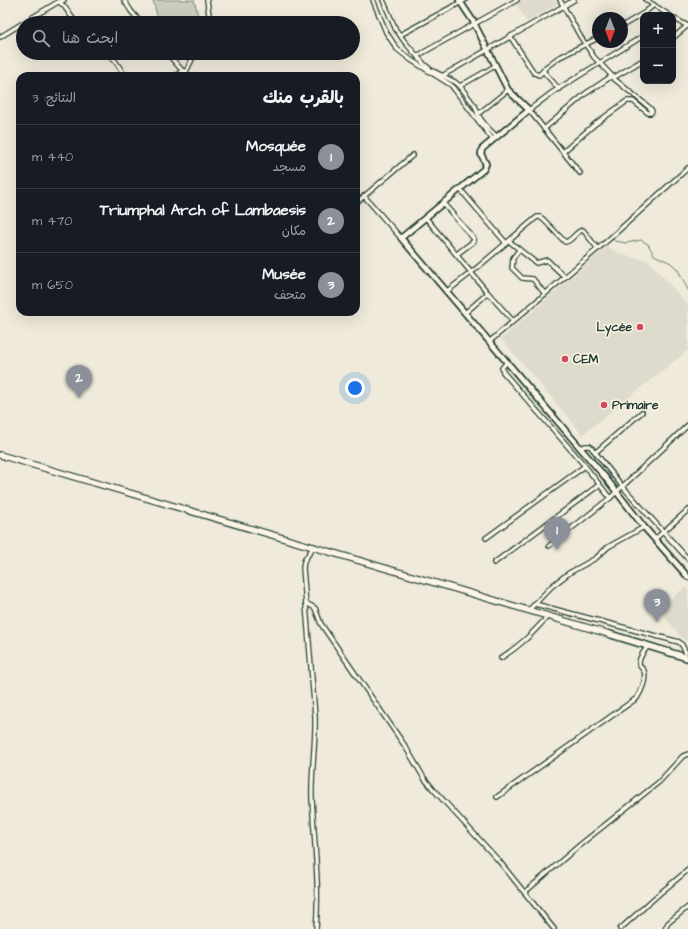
<!DOCTYPE html>
<html lang="ar">
<head>
<meta charset="utf-8">
<style>
	:root { --surface:#171b24; --page:#242831; --text:#f1f3f6; --muted:#9ea1a6; --line:#363941; --accent:#8c9099 }
	body { margin:0; font-family:"Architects Daughter","Playpen Sans Arabic",sans-serif; background:var(--page); color:var(--text); direction:rtl }
	.controls { position:absolute; right:12px; top:12px; display:grid; overflow:hidden; border-radius:8px; box-shadow:0 4px 16px #0002 }
	.controls button { width:36px; height:36px; display:grid; place-items:center; padding:0; border:0; border-bottom:1px solid var(--line); background:var(--surface); color:var(--text); font:20px sans-serif }
	.compass { position:absolute; left:592px; top:12px; width:36px; height:36px; border-radius:50%; background:var(--surface); box-shadow:0 4px 16px #0002; rotate:180deg }
	.you { position:absolute; left:355px; top:388px; width:14px; height:14px; margin:-10px; border:3px solid #fff; border-radius:50%; background:#1a73e8; box-shadow:0 0 0 6px #1a73e833 }
	.badge { display:grid; place-items:center; width:26px; height:26px; border-radius:50%; background:var(--accent); color:#fff; font-size:13px; font-weight:700 }
	.pin { position:absolute; translate:-50% -33px; filter:drop-shadow(0 1px 2px #0008) }
	.pin::after { content:''; position:absolute; top:21px; width:14px; height:12px; background:inherit; clip-path:polygon(0 0,100% 0,50% 100%) }
	.list { margin:0; padding:0; list-style:none }
	h2 { display:flex; justify-content:space-between; align-items:center; height:52px; margin:0; padding:0 16px; font-size:17px }
	h2 small { font-size:13px; font-weight:400; color:var(--muted) }
	.list li { display:grid; grid-template-columns:26px 1fr auto; gap:12px; align-items:center; box-sizing:border-box; height:64px; padding:0 16px; border-top:1px solid var(--line) }
	.list b { display:block; font-size:15px; white-space:nowrap }
	.list p { margin:0; font-size:13px; white-space:nowrap; color:var(--muted) }
	.list em { font-size:13px; font-style:normal; color:var(--muted) }
	.icon { flex:none; width:22px; height:22px; fill:none; stroke:currentColor; stroke-width:2; stroke-linecap:round; stroke-linejoin:round }
	.map { position:relative; flex:none; width:688px; height:929px; overflow:hidden; direction:ltr }
	.search { position:absolute; background:var(--surface); box-shadow:0 4px 16px #0002; left:16px; top:16px; width:344px; height:44px; display:flex; align-items:center; gap:10px; box-sizing:border-box; padding:0 14px; border-radius:22px; color:var(--muted); font-size:15px }
	.panel { position:absolute; background:var(--surface); box-shadow:0 4px 16px #0002; left:16px; top:72px; width:344px; height:244px; border-radius:12px; direction:rtl }
	.map>svg:first-child { display:block }
	.built { fill:#dedbcc }
	.green { fill:#cccdbf; stroke:#76857a }
	.lines { fill:none; stroke-linecap:round; stroke-linejoin:round }
	.stream { stroke:#6c7d71; stroke-width:1 }
	.street-casing { stroke:#1f3d34; stroke-width:6 }
	.secondary-casing { stroke:#1f3d34; stroke-width:8 }
	.primary-casing { stroke:#1f3d34; stroke-width:8 }
	.highway-casing { stroke:#1f3d34; stroke-width:9 }
	.street { stroke:#fcf5e5; stroke-width:3.5 }
	.secondary { stroke:#fcf5e5; stroke-width:4.5 }
	.primary { stroke:#fcf5e5; stroke-width:5.5 }
	.highway { stroke:#fcf5e5; stroke-width:6 }
	.poi-dot { fill:#d1495b; stroke:#fcf5e5; stroke-width:1.5 }
	.labels { text-anchor:middle; stroke-width:3; stroke-linejoin:round; paint-order:stroke }
	.poi-label { font-size:12px; font-weight:bold; fill:#1f3d34; stroke:#fcf5e5; text-anchor:start }
</style>
</head>
<body>
<div class="map">
<svg width="688" height="929" viewBox="0 0 688 929">
	<rect width="100%" height="100%" fill="#efeada"/>
	<filter id="ink" filterUnits="userSpaceOnUse"><feTurbulence type="fractalNoise" baseFrequency=".025" numOctaves="2"/><feDisplacementMap in="SourceGraphic" scale="8" xChannelSelector="R" yChannelSelector="G"/><feConvolveMatrix kernelMatrix="1 2 1 2 8 2 1 2 1" color-interpolation-filters="sRGB"/></filter>
	<g filter="url(#ink)">
		<g class="built">
			<polygon points="522,0 555,0 557,4 527,22 516,4"/>
			<polygon points="607,246 619,254 649,261 688,305 688,350 582,435 570,419 501,339"/>
			<polygon points="685,587 688,590 688,642 684,640 658,610"/>
		</g>
		<polygon class="green" points="153,0 194,0 200,23 159,23"/>
		<g class="lines">
			<polyline class="stream" points="613,239 615,241 626,243 641,240 648,244 654,255 671,263 678,270 688,290"/>
			<defs>
				<g id="street">
					<polyline points="124,0 131,11 141,23"/>
					<polyline points="373,0 386,32 397,49 411,60 451,85 493,140"/>
					<polyline points="383,0 396,30 400,35 465,0"/>
					<polyline points="560,0 580,36 594,57 612,76 613,78 643,60"/>
					<polyline points="646,0 669,15"/>
					<polyline points="58,1 64,6 76,23"/>
					<polyline points="673,18 688,26"/>
					<polyline points="23,23 58,2 64,0"/>
					<polyline points="207,23 209,15 207,0"/>
					<polyline points="622,26 644,13 654,5"/>
					<path d="M400 35 404 41 424 64 431 70 455 82 460 86 475 106C477 110 477 113 479 116 483 124 491 131 497 137"/>
					<polyline points="510,36 534,73 539,75 543,71 559,89"/>
					<polyline points="0,37 23,23"/>
					<polyline points="673,38 687,26"/>
					<polyline points="108,53 116,62 125,76"/>
					<polyline points="167,53 187,76"/>
					<polyline points="417,56 517,0"/>
					<polyline points="543,71 546,67 558,58 598,38"/>
					<polyline points="185,74 195,53"/>
					<polyline points="174,76 183,71"/>
					<polyline points="442,76 574,0"/>
					<polyline points="460,86 495,66"/>
					<polyline points="478,114 508,90"/>
					<polyline points="544,129 585,94 612,76"/>
					<polyline points="563,152 595,124 627,101 633,101 648,113 651,113 652,111 650,108 613,78"/>
					<polyline points="580,173 529,110 553,92 643,36"/>
					<polyline points="460,189 506,243"/>
					<polyline points="364,196 401,238"/>
					<polyline points="356,203 413,155"/>
					<polyline points="443,203 474,239 474,241 457,254"/>
					<polyline points="426,218 488,293 513,321"/>
					<polyline points="509,241 536,263 547,260 565,277"/>
					<polyline points="519,250 513,258 512,268 522,278 533,279 545,294"/>
					<path d="M446 292 472 272 537 217H540L544 220 565 242C573 241 575 231 583 230L598 249"/>
					<polyline points="465,313 488,293"/>
					<polyline points="489,342 608,240 688,168"/>
					<polyline points="506,363 502,368 503,372 585,466 610,498"/>
					<polyline points="580,448 585,446 590,446 623,487 688,559"/>
					<polyline points="596,452 642,412"/>
					<polyline points="486,538 585,466"/>
					<polyline points="655,539 688,510"/>
					<path d="M314 546 304 561 303 568 315 716C316 743 311 771 312 798 314 841 320 886 316 929"/>
					<polyline points="549,546 610,498 688,425"/>
					<polyline points="494,563 599,485"/>
					<polyline points="306,603 315,608 321,624 405,746 424,778 433,789 499,861 554,929"/>
					<polyline points="535,604 679,642 682,645 686,653"/>
					<polyline points="529,610 552,586 569,573 596,558 608,547 644,527"/>
					<path d="M501 658C521 645 532 634 548 616"/>
					<path d="M497 797 637 698C641 692 647 679 644 671 642 668 639 666 639 663 639 657 645 650 648 646"/>
					<polyline points="525,892 581,844 659,782 683,756 688,754"/>
					<polyline points="620,929 659,894 688,870"/>
					<polyline points="665,929 668,923 688,907"/>
				</g>
				<polyline id="secondary" points="459,0 473,21 508,90 529,110 482,149 481,154 486,164 484,169 401,238 605,477 644,527 688,577"/>
				<polyline id="primary" points="0,455 609,634"/>
				<polyline id="highway" points="609,634 688,658"/>
			</defs>
			<use href="#street" class="street-casing"/>
			<use href="#secondary" class="secondary-casing"/>
			<use href="#primary" class="primary-casing"/>
			<use href="#highway" class="highway-casing"/>
			<use href="#street" class="street"/>
			<use href="#secondary" class="secondary"/>
			<use href="#primary" class="primary"/>
			<use href="#highway" class="highway"/>
		</g>
	</g>
	<g class="poi-dot">
		<circle cx="640" cy="327" r="4"/>
		<circle cx="565" cy="359" r="4"/>
		<circle cx="604" cy="405" r="4"/>
	</g>
	<g class="labels">
		<g class="poi-label">
			<text x="632" y="331" text-anchor="end">Lycée</text>
			<text x="573" y="363">CEM</text>
			<text x="612" y="409">Primaire</text>
		</g>
	</g>
</svg>
<div class="controls">
<button>+</button>
<button>−</button>
</div>
<svg class="compass" viewBox="-18 -18 36 36"><path d="M0-13l5 13h-10z" fill="#e53935"/><path d="M0 13l5-13h-10z" fill="#9ea1a6"/></svg>
<div class="you"></div>
<div class="pin badge" style="left:557px;top:550px">1</div>
<div class="pin badge" style="left:79px;top:398px">2</div>
<div class="pin badge" style="left:657px;top:622px">3</div>
<div class="search"><svg class="icon" aria-label="search" viewBox="0 0 24 24"><circle cx="10" cy="10" r="6"/><path d="M15 15l6 6"/></svg>ابحث هنا</div>
<section class="panel">
<h2>بالقرب منك<small>النتائج: 3</small></h2>
<ul class="list">
<li><span class="badge">1</span><div><b>Mosquée</b><p>مسجد</p></div><em>440 m</em></li>
<li><span class="badge">2</span><div><b>Triumphal Arch of Lambaesis</b><p>مكان</p></div><em>470 m</em></li>
<li><span class="badge">3</span><div><b>Musée</b><p>متحف</p></div><em>650 m</em></li>
</ul>
</section>
</div>
</body>
</html>
